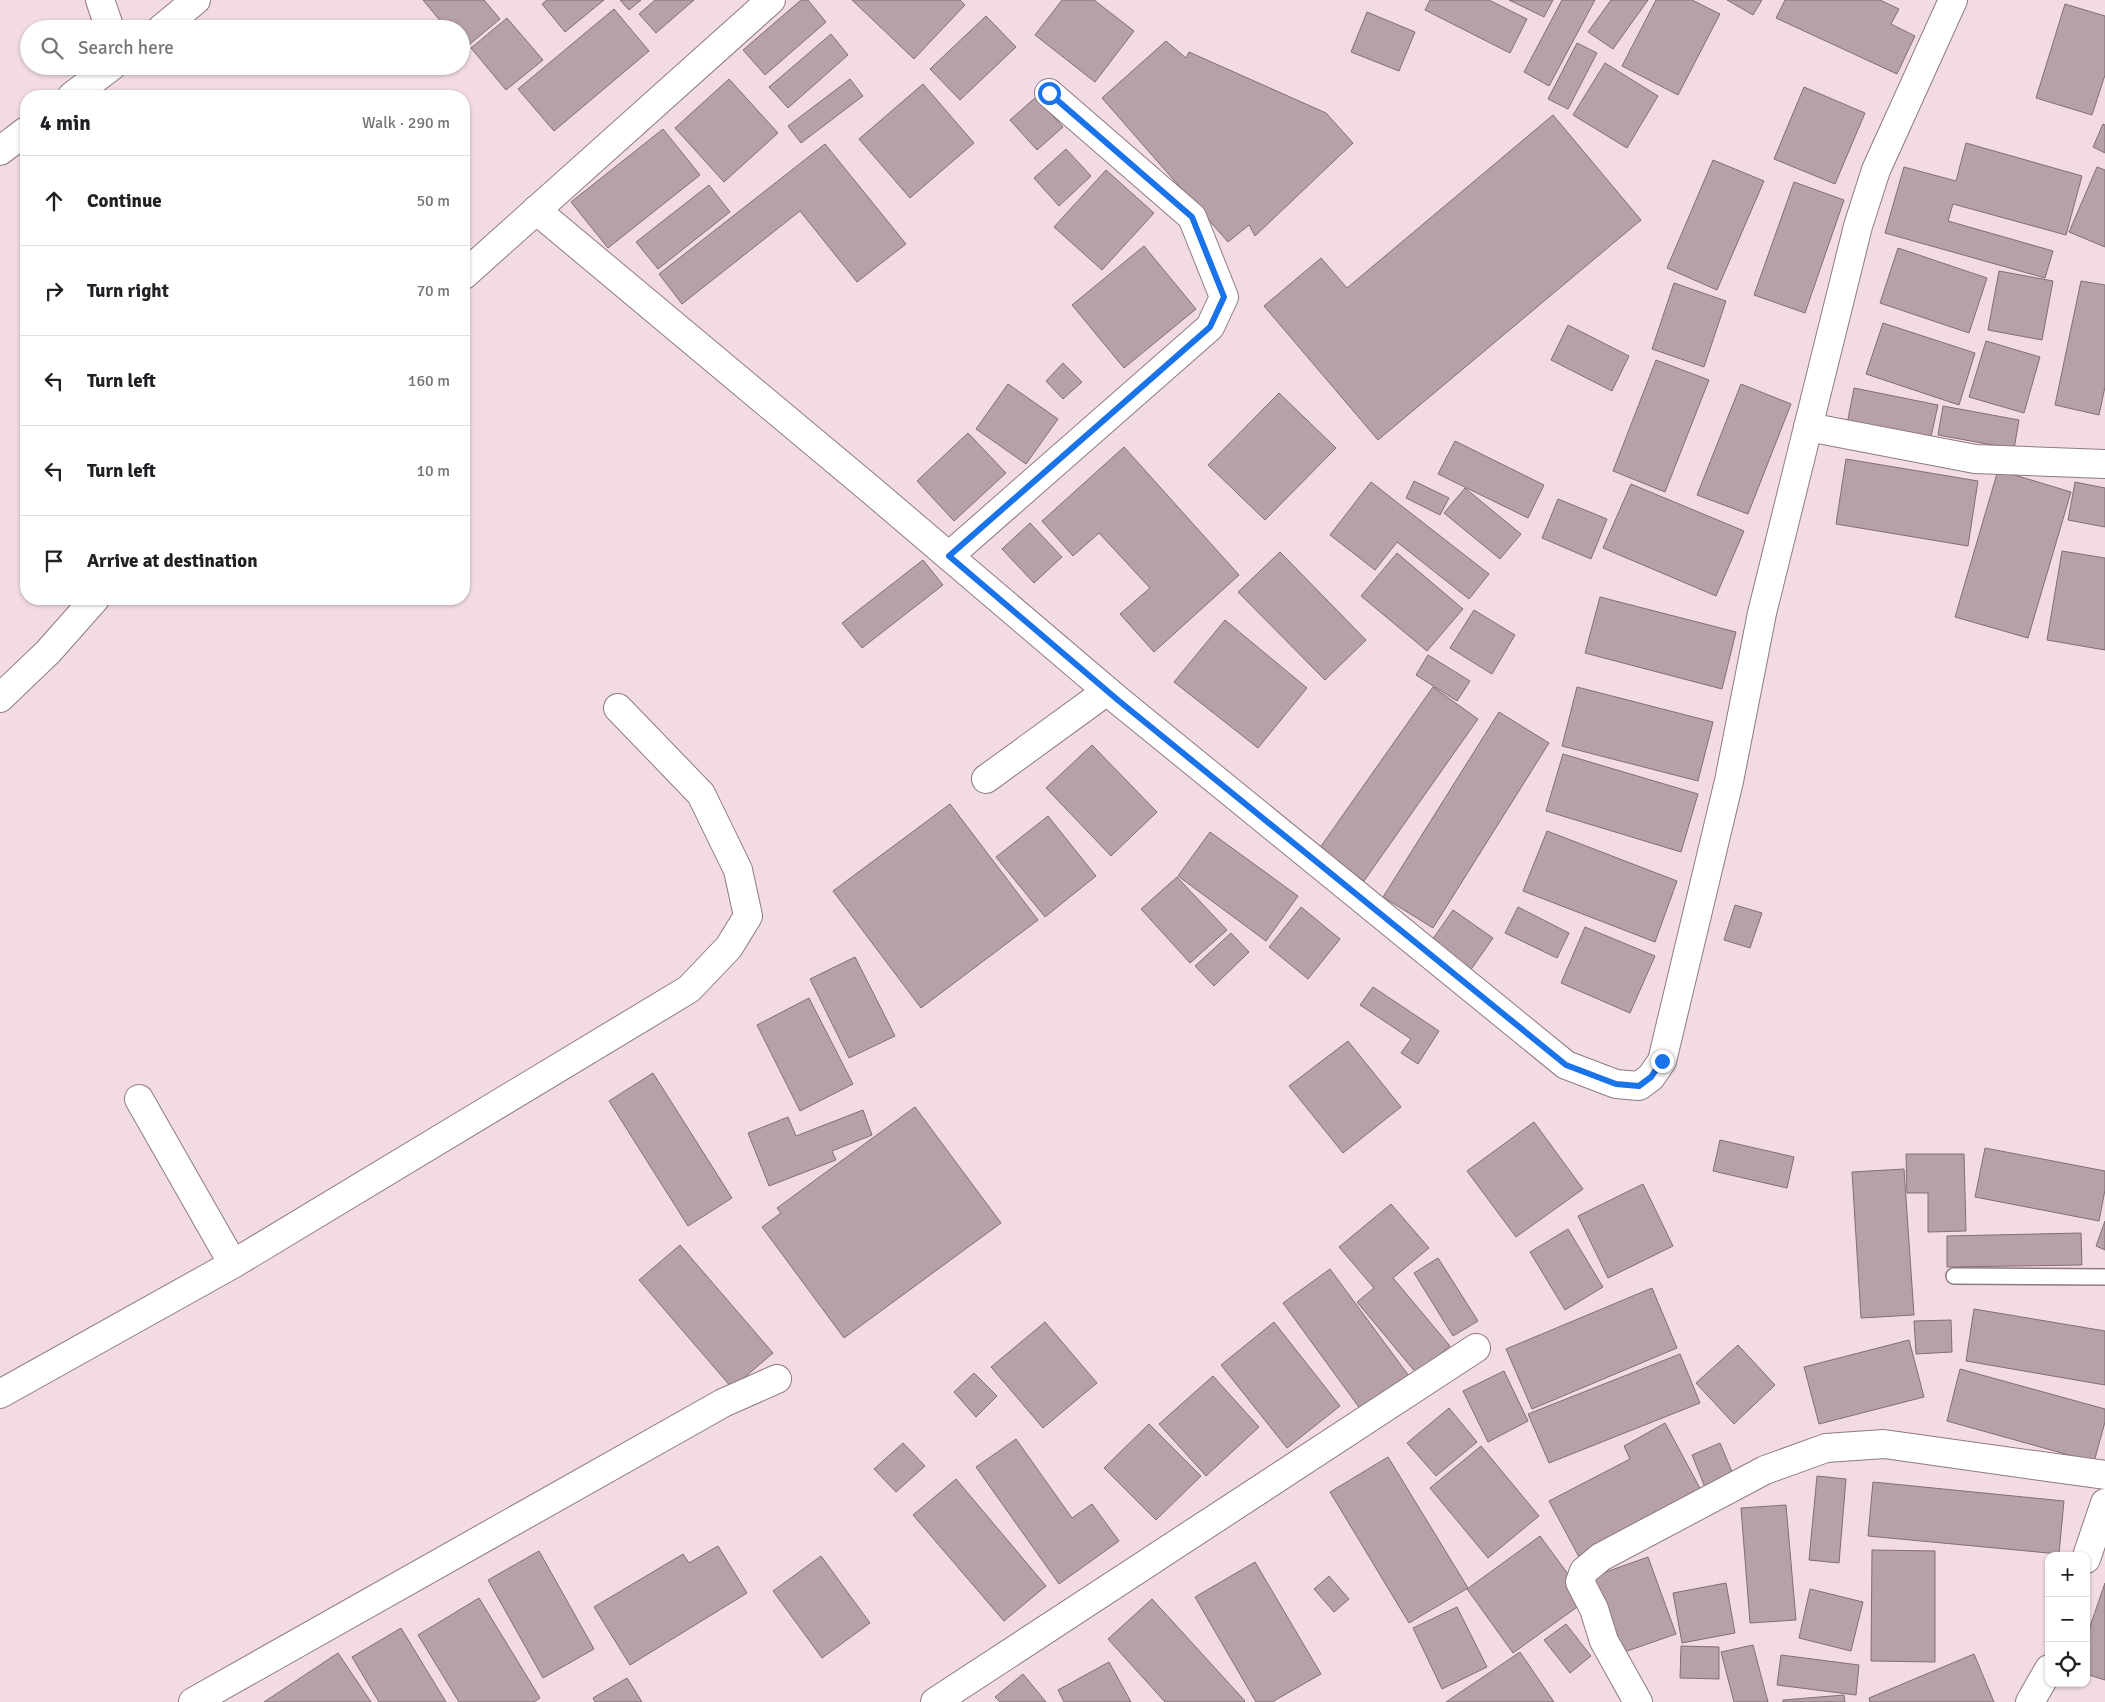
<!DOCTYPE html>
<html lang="en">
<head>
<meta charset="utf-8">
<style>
	:root { --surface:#fff; --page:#f2f2f2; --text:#202124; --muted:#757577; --line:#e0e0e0 }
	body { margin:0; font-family:Signika,sans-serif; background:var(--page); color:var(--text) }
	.controls { position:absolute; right:15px; bottom:15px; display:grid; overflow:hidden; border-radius:10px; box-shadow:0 1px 4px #0004 }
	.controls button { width:45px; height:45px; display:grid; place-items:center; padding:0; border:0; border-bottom:1px solid var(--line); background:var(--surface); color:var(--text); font:25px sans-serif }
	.stop { position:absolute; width:15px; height:15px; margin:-11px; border:4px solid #1a73e8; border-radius:50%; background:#fff }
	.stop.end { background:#1a73e8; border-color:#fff; box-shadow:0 1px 5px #0008 }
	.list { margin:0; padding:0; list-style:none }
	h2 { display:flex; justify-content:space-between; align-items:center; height:65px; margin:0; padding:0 20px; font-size:21px }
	h2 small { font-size:16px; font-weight:400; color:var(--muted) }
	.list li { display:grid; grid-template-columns:32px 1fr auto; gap:15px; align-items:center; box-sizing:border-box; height:90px; padding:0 20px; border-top:1px solid var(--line) }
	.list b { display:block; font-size:19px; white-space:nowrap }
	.list em { font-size:16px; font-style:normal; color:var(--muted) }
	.icon { flex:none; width:28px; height:28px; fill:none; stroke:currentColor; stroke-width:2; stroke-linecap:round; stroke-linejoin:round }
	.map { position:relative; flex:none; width:2105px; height:1702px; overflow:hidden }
	.search { position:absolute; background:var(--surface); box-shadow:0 1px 4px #0004; left:20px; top:20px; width:450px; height:55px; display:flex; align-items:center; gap:12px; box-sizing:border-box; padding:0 18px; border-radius:28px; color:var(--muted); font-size:19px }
	.panel { position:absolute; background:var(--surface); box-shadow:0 1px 4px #0004; left:20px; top:90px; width:450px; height:515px; border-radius:20px }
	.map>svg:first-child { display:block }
	.building { fill:#b6a0aa; stroke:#826e77 }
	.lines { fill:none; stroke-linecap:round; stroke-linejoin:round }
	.lane-casing { stroke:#8e7a83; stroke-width:18 }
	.street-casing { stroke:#8e7a83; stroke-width:30 }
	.lane { stroke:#fff; stroke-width:15 }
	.street { stroke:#fff; stroke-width:28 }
	.route { stroke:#1a73e8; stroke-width:6 }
</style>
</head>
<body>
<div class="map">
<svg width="2105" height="1702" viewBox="0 0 2105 1702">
	<rect width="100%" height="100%" fill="#f2dbe5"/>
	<g class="building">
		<polygon points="423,0 484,0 500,19 464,49 461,46 461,29 447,29"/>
		<polygon points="547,0 604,0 565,32 542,4"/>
		<polygon points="620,0 641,0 629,10"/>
		<polygon points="655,0 694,0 656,33 639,14"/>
		<polygon points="801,0 808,0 826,22 765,75 743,50"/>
		<polygon points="852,0 960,0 965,5 914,59"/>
		<polygon points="1062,0 1094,0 1134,31 1095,82 1035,35"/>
		<polygon points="1430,0 1489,0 1527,19 1510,53 1425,10"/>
		<polygon points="1509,0 1553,0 1544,17"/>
		<polygon points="1562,0 1595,0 1549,86 1524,72"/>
		<polygon points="1611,0 1648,0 1613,49 1588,32"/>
		<polygon points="1656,0 1692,0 1720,14 1678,95 1622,66"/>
		<polygon points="1727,0 1762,0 1753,15"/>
		<polygon points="1785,0 1880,0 1899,9 1891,24 1915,36 1897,74 1776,18"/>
		<polygon points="2065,4 2105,16 2105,75 2092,115 2036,98"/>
		<polygon points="614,9 649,51 554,131 518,89"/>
		<polygon points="1367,12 1415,32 1399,71 1351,52"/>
		<polygon points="986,16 1016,47 960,100 930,69"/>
		<polygon points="507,18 543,60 506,90 471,48"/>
		<polygon points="831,34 848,55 788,108 769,87"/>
		<polygon points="1166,41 1186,58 1189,52 1326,113 1353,143 1255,236 1249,225 1228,242 1102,98"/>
		<polygon points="1577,43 1597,53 1568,109 1548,99"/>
		<polygon points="1605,63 1658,96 1627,148 1573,115"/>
		<polygon points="729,79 778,133 724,182 675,128"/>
		<polygon points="850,79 863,96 801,143 788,126"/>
		<polygon points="923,84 974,143 910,198 859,139"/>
		<polygon points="1804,87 1865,113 1835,184 1774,159"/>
		<polygon points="1036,97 1063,127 1037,150 1010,120"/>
		<polygon points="1553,115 1641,220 1378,440 1264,306 1321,258 1347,288"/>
		<polygon points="2103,124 2105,125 2105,153 2093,147"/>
		<polygon points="663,129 700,175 608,248 571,202"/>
		<polygon points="1966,143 2082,176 2066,235 1953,204 1948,221 2053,251 2045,278 1885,233 1904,167 1956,181"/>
		<polygon points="825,144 906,244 857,282 800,211 682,304 659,274"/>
		<polygon points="1066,149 1091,176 1059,206 1034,178"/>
		<polygon points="1713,160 1764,181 1717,290 1667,268"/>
		<polygon points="2097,167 2105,170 2105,247 2069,232"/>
		<polygon points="1106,170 1154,213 1102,270 1054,227"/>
		<polygon points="1794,182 1844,200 1805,313 1754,295"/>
		<polygon points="709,185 730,212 658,269 636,242"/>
		<polygon points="1144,246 1196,309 1124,368 1072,305"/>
		<polygon points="1898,248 1987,278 1969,333 1880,303"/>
		<polygon points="1999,271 2053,281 2042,340 1988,330"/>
		<polygon points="2081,281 2105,285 2105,387 2099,415 2055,405"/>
		<polygon points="1674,283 1726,301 1704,367 1652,349"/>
		<polygon points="1883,323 1975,353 1959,405 1866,374"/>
		<polygon points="1568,325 1629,356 1612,391 1551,360"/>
		<polygon points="1986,341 2040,357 2024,413 1969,397"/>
		<polygon points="1656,360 1709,380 1665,492 1613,471"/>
		<polygon points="1063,363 1082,382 1063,399 1046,381"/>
		<polygon points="1008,384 1058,419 1026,464 976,429"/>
		<polygon points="1741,384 1791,404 1748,514 1697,495"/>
		<polygon points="1854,388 1938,405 1930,441 1847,424"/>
		<polygon points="1279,393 1336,448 1265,520 1208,465"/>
		<polygon points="1943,406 2019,420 2014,449 1938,435"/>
		<polygon points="968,433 1006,473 954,521 917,481"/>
		<polygon points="1455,441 1544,485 1528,518 1438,474"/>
		<polygon points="1124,447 1239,575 1154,652 1120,614 1150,588 1099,533 1073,556 1042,521"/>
		<polygon points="1846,459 1978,481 1968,546 1836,524"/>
		<polygon points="1998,470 2071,492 2028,638 1955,617"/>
		<polygon points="1414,481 1449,498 1440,515 1406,498"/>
		<polygon points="1371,482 1489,574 1469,599 1397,542 1375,570 1330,535"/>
		<polygon points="2075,482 2105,488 2105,527 2068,520"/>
		<polygon points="1631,484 1744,531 1716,596 1603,548"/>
		<polygon points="1465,488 1521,534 1500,559 1444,513"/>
		<polygon points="1558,499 1607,519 1591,559 1542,538"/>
		<polygon points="1030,523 1062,557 1034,583 1002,549"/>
		<polygon points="2062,551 2105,558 2105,650 2047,640"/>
		<polygon points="1280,552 1366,640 1325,680 1238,592"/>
		<polygon points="1397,553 1463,609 1427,651 1361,596"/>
		<polygon points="923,560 943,585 862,648 842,623"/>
		<polygon points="1600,597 1736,632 1722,689 1585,653"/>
		<polygon points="1474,610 1515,635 1492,674 1450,648"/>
		<polygon points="1225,620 1307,688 1258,748 1174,682"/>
		<polygon points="1428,655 1470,681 1457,701 1416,675"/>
		<polygon points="1433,687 1478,719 1364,881 1319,849"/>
		<polygon points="1577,687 1713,722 1698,781 1562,746"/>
		<polygon points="1499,712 1549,743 1433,928 1383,897"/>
		<polygon points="1092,745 1157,812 1111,856 1046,788"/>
		<polygon points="1563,754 1698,794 1681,852 1546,811"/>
		<polygon points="950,804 1038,920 921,1008 833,891"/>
		<polygon points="1048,816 1096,876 1045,917 996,857"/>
		<polygon points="1547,831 1677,881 1655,942 1523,891"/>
		<polygon points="1210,832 1298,896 1266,941 1178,876"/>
		<polygon points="1177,877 1227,930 1190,963 1141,909"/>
		<polygon points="1735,905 1762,913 1750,948 1724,940"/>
		<polygon points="1301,907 1340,939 1308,979 1269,947"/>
		<polygon points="1518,907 1569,933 1557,958 1505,933"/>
		<polygon points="1453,910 1493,938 1465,978 1425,950"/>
		<polygon points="1585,927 1655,956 1630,1013 1561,983"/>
		<polygon points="1231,933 1249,952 1214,986 1195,966"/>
		<polygon points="855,957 895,1036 849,1058 810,979"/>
		<polygon points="1373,987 1439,1031 1418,1064 1401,1053 1411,1039 1360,1005"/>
		<polygon points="809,998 853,1084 800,1111 757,1025"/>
		<polygon points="1348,1041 1401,1107 1343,1153 1289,1086"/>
		<polygon points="653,1073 732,1198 688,1226 609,1101"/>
		<polygon points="915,1107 1001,1223 844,1338 762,1227 781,1213 777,1208"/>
		<polygon points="863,1110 872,1135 832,1151 836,1160 769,1186 748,1133 788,1117 796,1136"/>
		<polygon points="1534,1122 1583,1189 1516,1237 1467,1171"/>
		<polygon points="1720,1140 1794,1157 1787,1188 1713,1171"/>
		<polygon points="1985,1148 2105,1171 2105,1190 2099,1221 1975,1197"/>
		<polygon points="1906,1154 1964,1154 1966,1231 1928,1232 1928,1193 1907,1193"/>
		<polygon points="1904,1169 1914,1315 1861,1318 1852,1172"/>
		<polygon points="1643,1184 1673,1246 1608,1278 1578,1216"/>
		<polygon points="1391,1204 1429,1248 1393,1278 1450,1346 1417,1374 1357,1302 1374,1288 1339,1247"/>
		<polygon points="2105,1221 2105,1250 2096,1246"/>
		<polygon points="1568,1229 1603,1287 1565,1310 1530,1252"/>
		<polygon points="2081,1233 2082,1265 1947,1267 1947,1236"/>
		<polygon points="680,1245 773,1353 732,1388 639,1280"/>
		<polygon points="1438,1258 1478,1321 1453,1336 1414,1273"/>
		<polygon points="1330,1269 1409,1376 1361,1410 1283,1303"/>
		<polygon points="1652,1288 1677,1348 1532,1409 1506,1349"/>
		<polygon points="1974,1309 2105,1331 2105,1385 1966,1361"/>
		<polygon points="1951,1320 1952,1352 1916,1354 1914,1321"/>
		<polygon points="1045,1322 1097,1383 1043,1428 991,1367"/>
		<polygon points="1274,1322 1340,1406 1287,1448 1221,1365"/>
		<polygon points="1909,1340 1924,1397 1819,1424 1804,1367"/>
		<polygon points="1738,1345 1775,1385 1734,1424 1696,1383"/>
		<polygon points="1680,1354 1700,1403 1549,1463 1528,1414"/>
		<polygon points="1960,1369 2105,1409 2105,1422 2094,1462 1947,1421"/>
		<polygon points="1504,1371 1528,1421 1488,1442 1463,1391"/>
		<polygon points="974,1373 997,1396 976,1417 954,1392"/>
		<polygon points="1213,1376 1259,1427 1206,1476 1159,1424"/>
		<polygon points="1449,1408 1477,1442 1436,1476 1407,1443"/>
		<polygon points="1665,1423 1702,1492 1579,1557 1549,1501 1630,1459 1624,1446"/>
		<polygon points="1149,1424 1201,1476 1156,1520 1104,1468"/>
		<polygon points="1016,1439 1072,1518 1092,1504 1119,1541 1059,1584 976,1467"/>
		<polygon points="903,1443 925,1466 896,1492 874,1469"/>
		<polygon points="1720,1443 1735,1479 1706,1490 1692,1455"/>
		<polygon points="1481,1446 1539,1516 1488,1558 1430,1488"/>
		<polygon points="1388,1457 1468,1588 1409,1623 1330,1492"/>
		<polygon points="1817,1476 1846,1479 1839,1563 1809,1560"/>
		<polygon points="956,1479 1046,1586 1004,1621 913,1515"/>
		<polygon points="1873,1482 2064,1501 2059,1554 1868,1536"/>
		<polygon points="1786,1505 1796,1620 1750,1623 1741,1508"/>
		<polygon points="1540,1536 1587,1600 1513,1653 1467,1589"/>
		<polygon points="718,1546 747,1593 630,1665 594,1607 683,1554 689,1563"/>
		<polygon points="1872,1550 1935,1551 1935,1662 1871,1661"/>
		<polygon points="539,1551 594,1649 543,1678 488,1580"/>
		<polygon points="821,1556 870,1623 822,1658 773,1591"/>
		<polygon points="1648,1557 1676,1634 1613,1656 1586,1579"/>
		<polygon points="1255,1562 1321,1674 1272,1702 1256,1702 1195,1597"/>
		<polygon points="1329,1576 1349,1599 1334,1612 1314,1589"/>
		<polygon points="1726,1583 1735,1633 1682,1643 1673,1593"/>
		<polygon points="2105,1583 2105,1680 2086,1674 2086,1638"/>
		<polygon points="1810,1589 1863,1602 1851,1651 1799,1638"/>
		<polygon points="479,1598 540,1698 534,1702 459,1702 418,1635"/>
		<polygon points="1152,1599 1245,1701 1244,1702 1165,1702 1108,1639"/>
		<polygon points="1457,1607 1487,1667 1442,1689 1413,1628"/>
		<polygon points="1566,1624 1591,1656 1570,1673 1544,1640"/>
		<polygon points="401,1628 446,1702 379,1702 352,1657"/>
		<polygon points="1753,1645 1768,1702 1734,1702 1721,1652"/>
		<polygon points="1681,1646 1719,1647 1719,1679 1680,1678"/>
		<polygon points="1520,1652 1554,1702 1446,1702"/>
		<polygon points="338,1653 371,1702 264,1702"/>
		<polygon points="1974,1654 1994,1702 1870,1702 1869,1698"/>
		<polygon points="1781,1655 1859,1665 1856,1695 1777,1685"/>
		<polygon points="1109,1662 1131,1702 1064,1702 1058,1690"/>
		<polygon points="1023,1674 1046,1702 1000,1702 995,1697"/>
		<polygon points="627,1678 642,1702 595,1702 593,1698"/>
		<polygon points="1844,1695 1845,1702 1783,1702 1783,1700"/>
	</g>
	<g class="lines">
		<defs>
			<polyline id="lane" points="1954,1276 2105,1277"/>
			<g id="street">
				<polyline points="100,0 110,29"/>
				<polyline points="161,29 196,0"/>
				<polyline points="72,96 112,66"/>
				<polyline points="0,151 26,131"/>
				<polyline points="536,210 870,489 1119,701 1566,1065 1616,1084 1639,1086 1651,1077 1662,1061 1729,781 1762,613 1858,226 1876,170 1953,0"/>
				<polyline points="464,275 771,0"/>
				<polyline points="1808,427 1975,459 2105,464"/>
				<polyline points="949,556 1210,327 1224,297 1192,217 1049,93"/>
				<polyline points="0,698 48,652 95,599"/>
				<polyline points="986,779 1107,691"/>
				<polyline points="139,1099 233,1264"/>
				<polyline points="0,1394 233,1264 689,989 729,947 748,916 738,870 701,794 618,708"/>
				<polyline points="2086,1559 2105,1503"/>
				<polyline points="193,1702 723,1403 777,1379"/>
				<polyline points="935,1702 1476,1348"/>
				<polyline points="1638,1702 1604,1641 1594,1609 1580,1582 1584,1571 1601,1557 1765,1470 1826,1448 1884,1444 2105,1475"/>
				<polyline points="2030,1702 2049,1669"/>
			</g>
		</defs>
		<use href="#lane" class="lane-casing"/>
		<use href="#street" class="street-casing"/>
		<use href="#lane" class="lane"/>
		<use href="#street" class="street"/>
	</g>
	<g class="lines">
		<polyline class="route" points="1049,93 1192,217 1224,297 1210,327 949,556 1119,701 1566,1065 1616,1084 1639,1086 1651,1077 1662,1061"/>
	</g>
</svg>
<div class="controls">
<button>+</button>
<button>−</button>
<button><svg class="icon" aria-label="locate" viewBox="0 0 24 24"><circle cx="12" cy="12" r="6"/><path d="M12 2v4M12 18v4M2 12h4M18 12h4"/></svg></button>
</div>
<div class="stop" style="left:1049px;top:93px"></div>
<div class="stop end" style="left:1662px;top:1061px"></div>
<div class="search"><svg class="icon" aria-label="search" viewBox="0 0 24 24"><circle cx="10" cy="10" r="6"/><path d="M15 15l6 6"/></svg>Search here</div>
<section class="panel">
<h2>4 min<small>Walk · 290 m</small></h2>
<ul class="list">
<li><svg class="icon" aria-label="ahead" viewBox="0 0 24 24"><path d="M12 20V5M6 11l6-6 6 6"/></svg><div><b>Continue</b></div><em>50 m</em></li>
<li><svg class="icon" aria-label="right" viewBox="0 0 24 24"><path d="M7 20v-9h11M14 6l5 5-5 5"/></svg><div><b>Turn right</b></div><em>70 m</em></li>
<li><svg class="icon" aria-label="left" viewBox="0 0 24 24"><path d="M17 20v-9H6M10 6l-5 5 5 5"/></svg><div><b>Turn left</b></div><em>160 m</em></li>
<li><svg class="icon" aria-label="left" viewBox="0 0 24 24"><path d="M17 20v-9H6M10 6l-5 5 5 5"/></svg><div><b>Turn left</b></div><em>10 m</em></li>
<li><svg class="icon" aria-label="arrive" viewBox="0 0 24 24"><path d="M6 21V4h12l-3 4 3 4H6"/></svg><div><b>Arrive at destination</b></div></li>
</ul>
</section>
</div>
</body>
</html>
